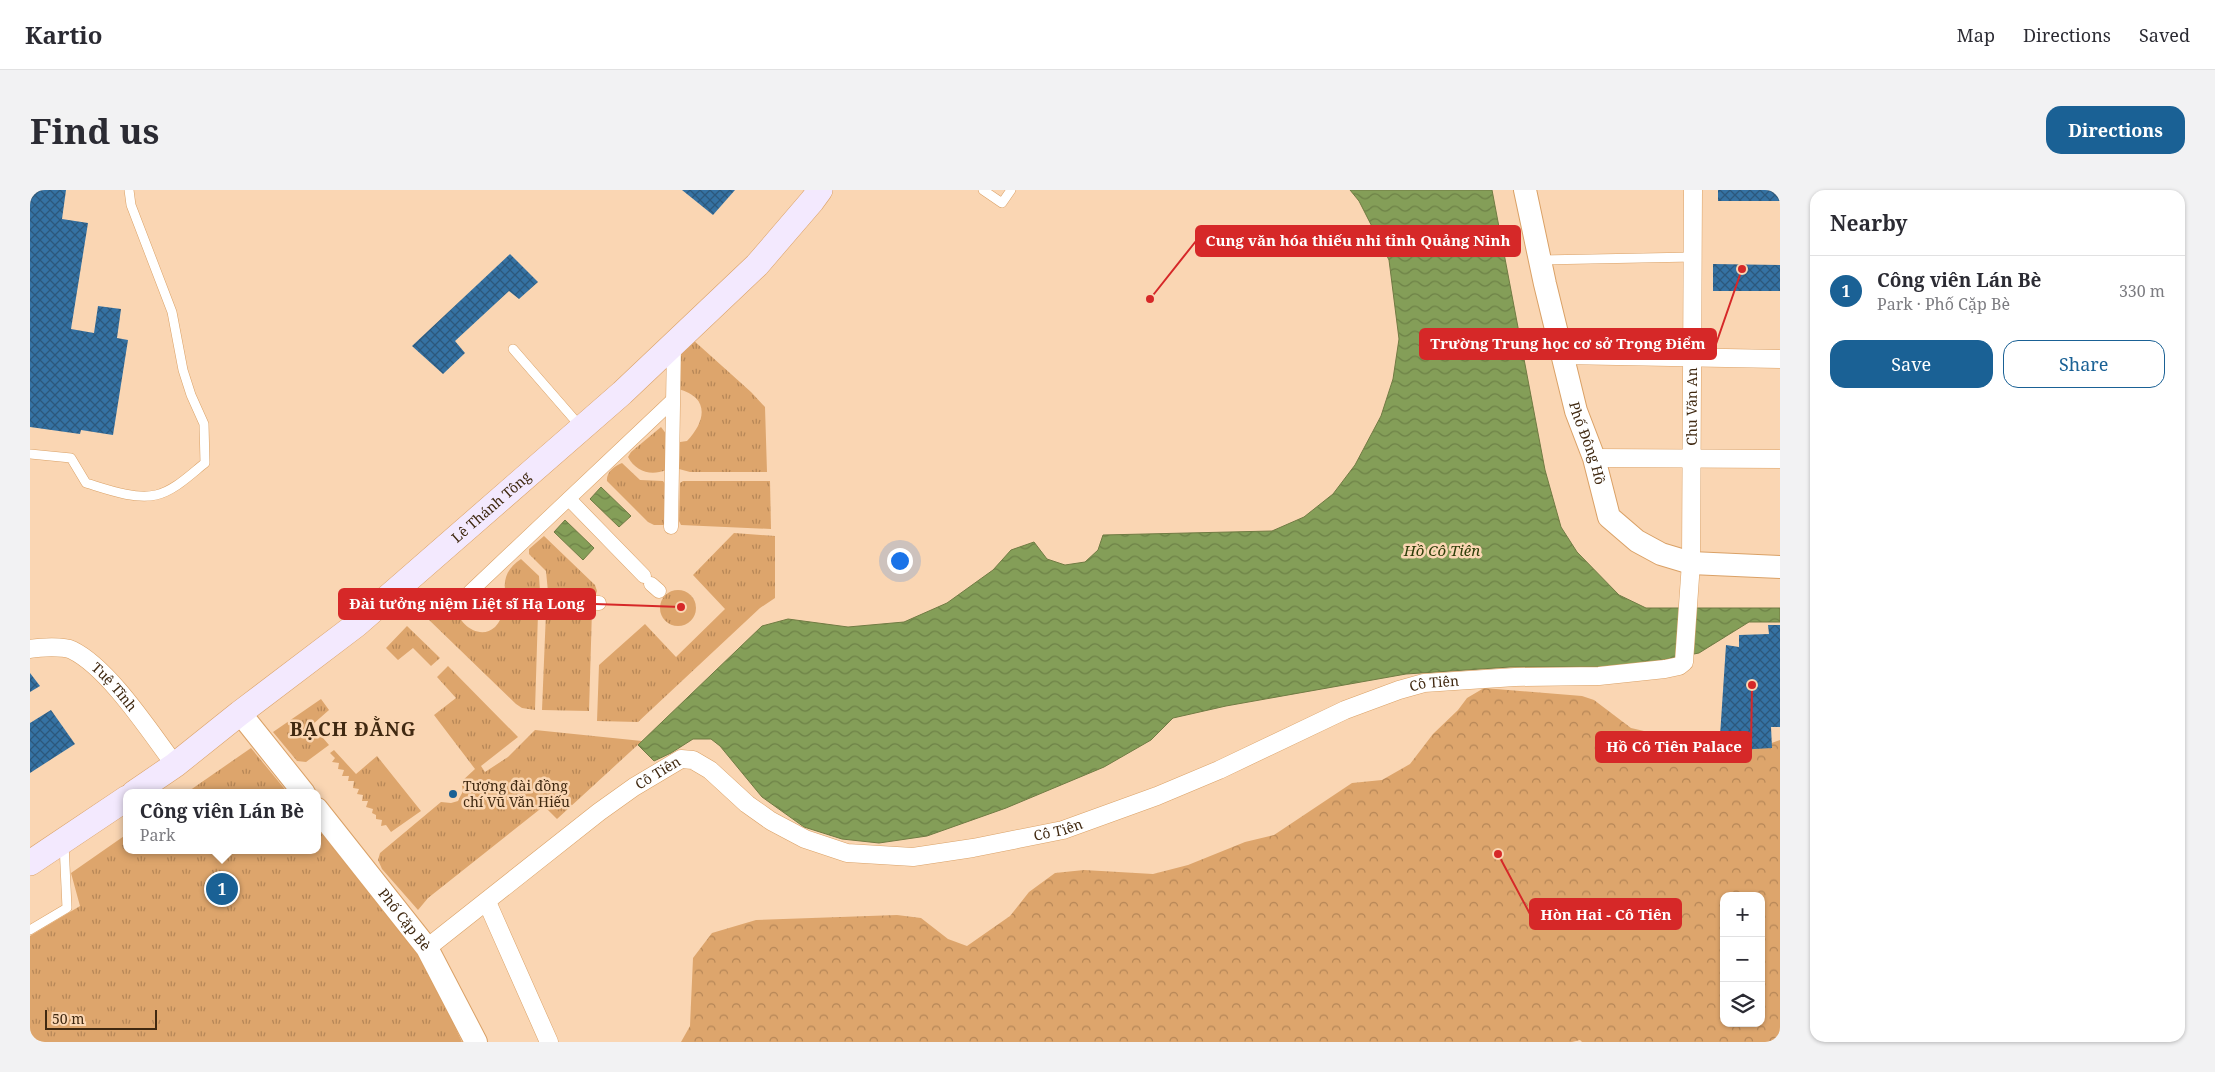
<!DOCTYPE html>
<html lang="en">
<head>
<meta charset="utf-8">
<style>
	:root { --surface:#fff; --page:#f2f2f3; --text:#2b2b33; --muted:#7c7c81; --line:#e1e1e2; --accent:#1a6195 }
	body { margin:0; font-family:"Noto Serif",serif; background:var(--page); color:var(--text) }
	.controls { position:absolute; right:15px; bottom:15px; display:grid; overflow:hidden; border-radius:10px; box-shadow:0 1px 4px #0004 }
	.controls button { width:45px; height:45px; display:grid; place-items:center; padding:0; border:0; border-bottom:1px solid var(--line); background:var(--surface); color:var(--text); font:25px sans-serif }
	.scale { position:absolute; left:15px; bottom:12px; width:112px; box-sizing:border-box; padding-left:5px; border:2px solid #402911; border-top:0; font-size:14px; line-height:18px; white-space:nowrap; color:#402911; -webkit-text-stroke:4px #fad6b3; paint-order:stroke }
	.you { position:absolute; left:869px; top:370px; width:18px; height:18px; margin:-12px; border:4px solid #fff; border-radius:50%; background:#1a73e8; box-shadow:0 0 0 8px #1a73e833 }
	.badge { display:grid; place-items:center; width:32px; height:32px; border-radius:50%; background:var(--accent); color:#fff; font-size:16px; font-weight:700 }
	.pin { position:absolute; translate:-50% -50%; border:2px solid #fff; box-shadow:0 1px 5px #0006 }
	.popup { position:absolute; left:93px; top:599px; width:198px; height:65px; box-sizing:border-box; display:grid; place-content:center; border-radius:10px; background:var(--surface); filter:drop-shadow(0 1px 4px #0005); font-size:16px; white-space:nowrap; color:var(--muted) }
	.popup b { font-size:19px; color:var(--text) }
	.popup::after { content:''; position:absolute; left:50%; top:100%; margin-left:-10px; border:10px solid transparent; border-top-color:var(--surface) }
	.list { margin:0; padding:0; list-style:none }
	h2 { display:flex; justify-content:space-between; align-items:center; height:65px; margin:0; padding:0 20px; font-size:21px }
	h2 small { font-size:16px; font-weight:400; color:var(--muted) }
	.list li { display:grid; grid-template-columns:32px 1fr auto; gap:15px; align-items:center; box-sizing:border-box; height:70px; padding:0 20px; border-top:1px solid var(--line) }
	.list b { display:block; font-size:19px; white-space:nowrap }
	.list p { margin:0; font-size:16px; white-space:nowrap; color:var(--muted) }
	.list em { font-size:16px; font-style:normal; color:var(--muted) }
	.actions { display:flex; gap:10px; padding:15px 20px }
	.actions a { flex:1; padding:11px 0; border:1px solid var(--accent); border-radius:15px; text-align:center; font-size:18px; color:var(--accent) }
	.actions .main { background:var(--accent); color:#fff }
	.icon { flex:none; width:28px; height:28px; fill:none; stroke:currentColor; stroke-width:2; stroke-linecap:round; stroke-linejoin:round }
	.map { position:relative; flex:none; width:1750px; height:852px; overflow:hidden; border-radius:15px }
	header { display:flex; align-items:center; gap:30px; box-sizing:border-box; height:70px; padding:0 25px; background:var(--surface); border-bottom:1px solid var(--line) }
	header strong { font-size:24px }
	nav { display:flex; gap:28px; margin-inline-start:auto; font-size:18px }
	.intro { display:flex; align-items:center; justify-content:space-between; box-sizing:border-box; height:120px; padding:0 30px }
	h1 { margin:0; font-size:35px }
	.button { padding:12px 22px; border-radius:15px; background:var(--accent); color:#fff; font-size:18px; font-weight:700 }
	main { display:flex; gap:30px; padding:0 30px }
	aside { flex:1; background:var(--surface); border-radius:15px; box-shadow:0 1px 4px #0004 }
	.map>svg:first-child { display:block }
	.grass { fill:url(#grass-tufts) }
	.forest { fill:url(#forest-crowns); fill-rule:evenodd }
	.water { fill:url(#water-waves); stroke:#707b43 }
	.building { fill:url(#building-cross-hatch) }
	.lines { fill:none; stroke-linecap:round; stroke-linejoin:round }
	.service-casing { stroke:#daa166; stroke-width:10 }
	.pedestrian-casing { stroke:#daa166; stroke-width:15 }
	.minor-casing { stroke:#daa166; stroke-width:19 }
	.tertiary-casing { stroke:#daa166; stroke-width:24 }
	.secondary-casing { stroke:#daa166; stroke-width:26 }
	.service { stroke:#fff; stroke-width:9 }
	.pedestrian { stroke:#fff; stroke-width:14 }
	.minor { stroke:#fff; stroke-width:18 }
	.tertiary { stroke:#fff; stroke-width:22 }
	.secondary { stroke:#f3e9fe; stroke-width:25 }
	.poi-dot { fill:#1a6195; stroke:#fad6b3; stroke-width:2 }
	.labels { text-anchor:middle; stroke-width:5; stroke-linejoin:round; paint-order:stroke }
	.street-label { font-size:14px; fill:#402911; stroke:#fad6b3 }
	.poi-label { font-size:14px; fill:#402911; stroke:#fad6b3; text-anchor:start }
	.water-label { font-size:15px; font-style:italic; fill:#2e3e09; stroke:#fad6b3 }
	.district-label { font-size:19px; font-weight:bold; letter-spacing:1px; fill:#402911; stroke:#fad6b3 }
	.leader { fill:none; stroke:#d62828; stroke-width:2 }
	.callout-dot { fill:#d62828; stroke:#fad6b3; stroke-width:2 }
	.callout { fill:#d62828; stroke:#d62828; stroke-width:2 }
	.callout-label { font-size:15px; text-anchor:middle; font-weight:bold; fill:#fff }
</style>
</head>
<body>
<header>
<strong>Kartio</strong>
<nav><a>Map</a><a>Directions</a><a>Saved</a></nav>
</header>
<div class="intro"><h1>Find us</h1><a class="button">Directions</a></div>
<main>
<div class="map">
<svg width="1750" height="852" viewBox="0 0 1750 852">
	<defs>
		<pattern id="grass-tufts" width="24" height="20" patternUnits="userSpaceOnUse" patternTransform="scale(1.25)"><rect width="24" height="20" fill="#dda56c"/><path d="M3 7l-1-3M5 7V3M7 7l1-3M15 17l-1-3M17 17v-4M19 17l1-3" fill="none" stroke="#b58657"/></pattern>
		<pattern id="forest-crowns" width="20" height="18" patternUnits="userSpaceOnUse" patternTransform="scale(1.25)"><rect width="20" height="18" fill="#dda56c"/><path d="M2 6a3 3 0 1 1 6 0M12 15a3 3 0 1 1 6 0" fill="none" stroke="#b58657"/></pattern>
		<pattern id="water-waves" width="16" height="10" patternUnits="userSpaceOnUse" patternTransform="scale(1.25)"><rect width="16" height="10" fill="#849e58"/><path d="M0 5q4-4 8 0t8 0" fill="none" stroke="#6d8147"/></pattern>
		<pattern id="building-cross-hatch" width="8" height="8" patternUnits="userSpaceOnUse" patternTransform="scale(1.25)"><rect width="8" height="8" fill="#3572a3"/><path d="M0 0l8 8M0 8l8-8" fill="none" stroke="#2c587c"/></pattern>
	</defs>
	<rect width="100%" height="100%" fill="#fad6b3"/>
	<g class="grass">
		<path d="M662 149 721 202 735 217 737 282H660L649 279 650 252 657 251C676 231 680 207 648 199L647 168Z"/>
		<path d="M631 237 637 245 636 280C621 286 606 282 598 267L601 262Z"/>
		<path d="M592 273 610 290 633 291 635 294V335H624L618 332 577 291C576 283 584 276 592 273Z"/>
		<polygon points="653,291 740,291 741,339 651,335 649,331 650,293"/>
		<polygon points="704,343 745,346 745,408 730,418 608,532 567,531 569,475 615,434 646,467 695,419 663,385"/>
		<polygon points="514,346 565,395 567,401 566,404 558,406 522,405 518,402 516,381 499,364 499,359"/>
		<path d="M491 369 509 386 510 402 507 405H476C472 388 478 378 491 369Z"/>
		<circle cx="648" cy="418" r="18"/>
		<path d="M404 410 427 417C427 434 450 451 465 437 470 432 472 425 475 418L506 419 508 423 505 520 492 518 486 514 397 428 392 417 397 411Z"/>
		<polygon points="557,418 562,420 559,521 512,520 516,422 520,419"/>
		<polygon points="377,436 410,468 401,476 383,458 368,470 356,458"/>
		<polygon points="418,476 488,547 451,576 455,582 478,567 505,540 612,551 527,629 514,616 398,708 388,720 352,679 348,670 350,663 411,612 421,613 428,611 433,601 431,592 445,579 404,525 426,508 407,487"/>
		<polygon points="291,509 299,520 282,535 299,555 276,572 267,571 243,542"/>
		<polygon points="221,558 258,603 156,603"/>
		<polygon points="304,560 326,584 347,566 391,621 361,642 356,635 351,636 352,630 346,629 346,625 342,623 343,619 336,617 338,611 332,611 333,605 327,604 329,599 323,598 324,591 318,591 319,586 312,586 314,580 308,579 309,573 302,572 305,568 300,563"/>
		<polygon points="287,638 391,762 432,852 0,852 0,746 50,716 41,683 97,644 97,660 287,660"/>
	</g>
	<path class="forest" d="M1454 498 1552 506 1564 510 1601 538 1627 544 1656 548 1699 559 1733 556 1750 550V852H1552L1550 850 1542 852H651L660 836 663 768 682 743 726 730 867 725 891 728 918 749 937 756 980 726 999 702 1025 683 1054 680 1123 684 1158 675 1215 652 1244 645 1322 593 1352 590 1380 574 1403 544 1428 520 1437 508ZM1694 706H1731V833H1694Z"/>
	<g class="water">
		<polygon points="1320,0 1462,0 1515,280 1531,337 1547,362 1589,405 1616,418 1750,418 1750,432 1719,432 1669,463 1596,477 1480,477 1376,484 1196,516 1143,528 1121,550 1074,577 976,618 897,646 849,653 812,649 774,637 732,607 690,556 681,549 663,549 641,563 624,571 608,555 732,436 758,429 818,437 874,432 917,413 963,380 981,360 1004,352 1017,369 1035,375 1055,372 1068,360 1073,345 1242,341 1274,327 1303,304 1325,275 1351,226 1363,189 1369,149 1359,70 1329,11"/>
		<polygon points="571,297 601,326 589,337 560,309"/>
		<polygon points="535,330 564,358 553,370 524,342"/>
	</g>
	<g class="building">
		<polygon points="0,0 36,0 32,29 58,33 41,139 64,143 68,116 91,119 87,148 98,150 83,245 51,240 50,244 0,237"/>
		<polygon points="652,0 705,0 683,25"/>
		<rect x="1688" y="0" width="62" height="11"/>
		<polygon points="480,64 508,92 489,109 479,101 425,151 435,163 413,184 382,156"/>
		<polygon points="1683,74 1750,75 1750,101 1683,101"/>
		<polygon points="1738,435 1750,435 1750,537 1741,537 1742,558 1689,561 1696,455 1709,457 1709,445 1739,444"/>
		<polygon points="0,483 10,496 0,502"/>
		<polygon points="21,520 45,554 0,583 0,533"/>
	</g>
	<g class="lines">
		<defs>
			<g id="service">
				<polyline points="953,0 972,13 981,0"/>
				<polyline points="1511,70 1663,67"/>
				<polyline points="483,159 550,236"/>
				<path d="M0 264 41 268 56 293C76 299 105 310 126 305 144 301 161 284 175 273L174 234 161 205 153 180 142 122 101 15 99 0"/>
				<polyline points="0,740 37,718 34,654"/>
			</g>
			<g id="pedestrian">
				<polyline points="539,309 614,386"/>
				<polyline points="641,337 644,154"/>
				<polyline points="621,394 629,401"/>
				<polyline points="414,408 569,413"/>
				<polyline points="437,409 440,402 642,211"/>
			</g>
			<g id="minor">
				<polyline points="1532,165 1750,169"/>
				<polyline points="1564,268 1750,269"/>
				<path id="s1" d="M0 459C10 457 34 456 42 460 79 478 120 542 145 575"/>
				<polyline points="457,712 519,852"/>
				<path id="s2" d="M397 758 569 622 604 597 651 569 663 570 680 580 717 614 741 631 775 649 817 663 883 667 943 658 1033 640 1127 606 1189 580 1315 520 1369 500 1394 493 1485 487 1569 486 1635 479 1649 476 1654 472 1661 373 1663 0"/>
			</g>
			<g id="tertiary">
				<path id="s3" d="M1495 0 1515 94 1546 221 1564 268 1579 327 1607 351 1631 364 1661 373 1750 377"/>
				<polyline points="210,523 274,603"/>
				<path id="s4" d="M287 619 397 758 446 852"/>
			</g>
			<g id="secondary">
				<path id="s5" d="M104 603 145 575 210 523 326 435 592 203 727 75 782 11 790 0"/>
				<polyline points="0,673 97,608"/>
			</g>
		</defs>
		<use href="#service" class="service-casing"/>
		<use href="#pedestrian" class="pedestrian-casing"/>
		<use href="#minor" class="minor-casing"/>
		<use href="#tertiary" class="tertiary-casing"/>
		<use href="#secondary" class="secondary-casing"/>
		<use href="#service" class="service"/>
		<use href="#pedestrian" class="pedestrian"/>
		<use href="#minor" class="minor"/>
		<use href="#tertiary" class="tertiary"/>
		<use href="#secondary" class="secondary"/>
	</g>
	<circle class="poi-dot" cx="423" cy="604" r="5"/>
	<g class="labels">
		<g class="street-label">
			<text dy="5" stroke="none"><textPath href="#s2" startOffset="1638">Chu Văn An</textPath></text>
			<text dy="5" stroke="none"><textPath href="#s3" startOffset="261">Phố Đông Hồ</textPath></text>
			<text dy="5" stroke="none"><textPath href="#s5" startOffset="458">Lê Thánh Tông</textPath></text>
			<text dy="5" stroke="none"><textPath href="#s2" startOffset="1130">Cô Tiên</textPath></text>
			<text dy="5" stroke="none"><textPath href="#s1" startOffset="99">Tuệ Tĩnh</textPath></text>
			<text dy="5" stroke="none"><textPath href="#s2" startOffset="290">Cô Tiên</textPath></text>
			<text dy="5" stroke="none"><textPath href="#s2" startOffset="725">Cô Tiên</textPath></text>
			<text dy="5" stroke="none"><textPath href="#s4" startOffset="141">Phố Cặp Bè</textPath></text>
		</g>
		<g class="poi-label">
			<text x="433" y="601">Tượng đài đồng<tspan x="433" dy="16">chí Vũ Văn Hiếu</tspan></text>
		</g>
		<g class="water-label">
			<text x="1412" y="366">Hồ Cô Tiên</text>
		</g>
		<g class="district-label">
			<text x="323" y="546">BẠCH ĐẰNG</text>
		</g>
	</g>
	<path class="leader" d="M1120 109L1166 51M1712 79L1686 154M651 417L565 414M1722 495L1721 557M1468 664L1500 724"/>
	<g class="callout-dot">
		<circle cx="1120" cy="109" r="5"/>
		<circle cx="1712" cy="79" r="5"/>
		<circle cx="651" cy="417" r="5"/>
		<circle cx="1722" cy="495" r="5"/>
		<circle cx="1468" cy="664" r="5"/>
	</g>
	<g class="callout">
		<rect x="1166" y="36" width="324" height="30" rx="5"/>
		<rect x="1390" y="139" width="296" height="30" rx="5"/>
		<rect x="309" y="399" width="256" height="30" rx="5"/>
		<rect x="1566" y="542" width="155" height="30" rx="5"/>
		<rect x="1500" y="709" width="151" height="30" rx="5"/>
	</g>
	<g class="callout-label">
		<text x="1328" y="56">Cung văn hóa thiếu nhi tỉnh Quảng Ninh</text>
		<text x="1538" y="159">Trường Trung học cơ sở Trọng Điểm</text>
		<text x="437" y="419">Đài tưởng niệm Liệt sĩ Hạ Long</text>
		<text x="1644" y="562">Hồ Cô Tiên Palace</text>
		<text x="1576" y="730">Hòn Hai - Cô Tiên</text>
	</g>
</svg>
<div class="controls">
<button>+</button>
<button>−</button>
<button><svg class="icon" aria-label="layers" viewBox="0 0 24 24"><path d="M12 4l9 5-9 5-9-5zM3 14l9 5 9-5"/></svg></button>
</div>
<div class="scale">50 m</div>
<div class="you"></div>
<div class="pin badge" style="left:192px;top:699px">1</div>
<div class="popup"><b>Công viên Lán Bè</b>Park</div>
</div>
<aside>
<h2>Nearby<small></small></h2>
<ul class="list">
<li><span class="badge">1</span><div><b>Công viên Lán Bè</b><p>Park · Phố Cặp Bè</p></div><em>330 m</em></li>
</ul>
<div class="actions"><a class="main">Save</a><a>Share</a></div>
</aside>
</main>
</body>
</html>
